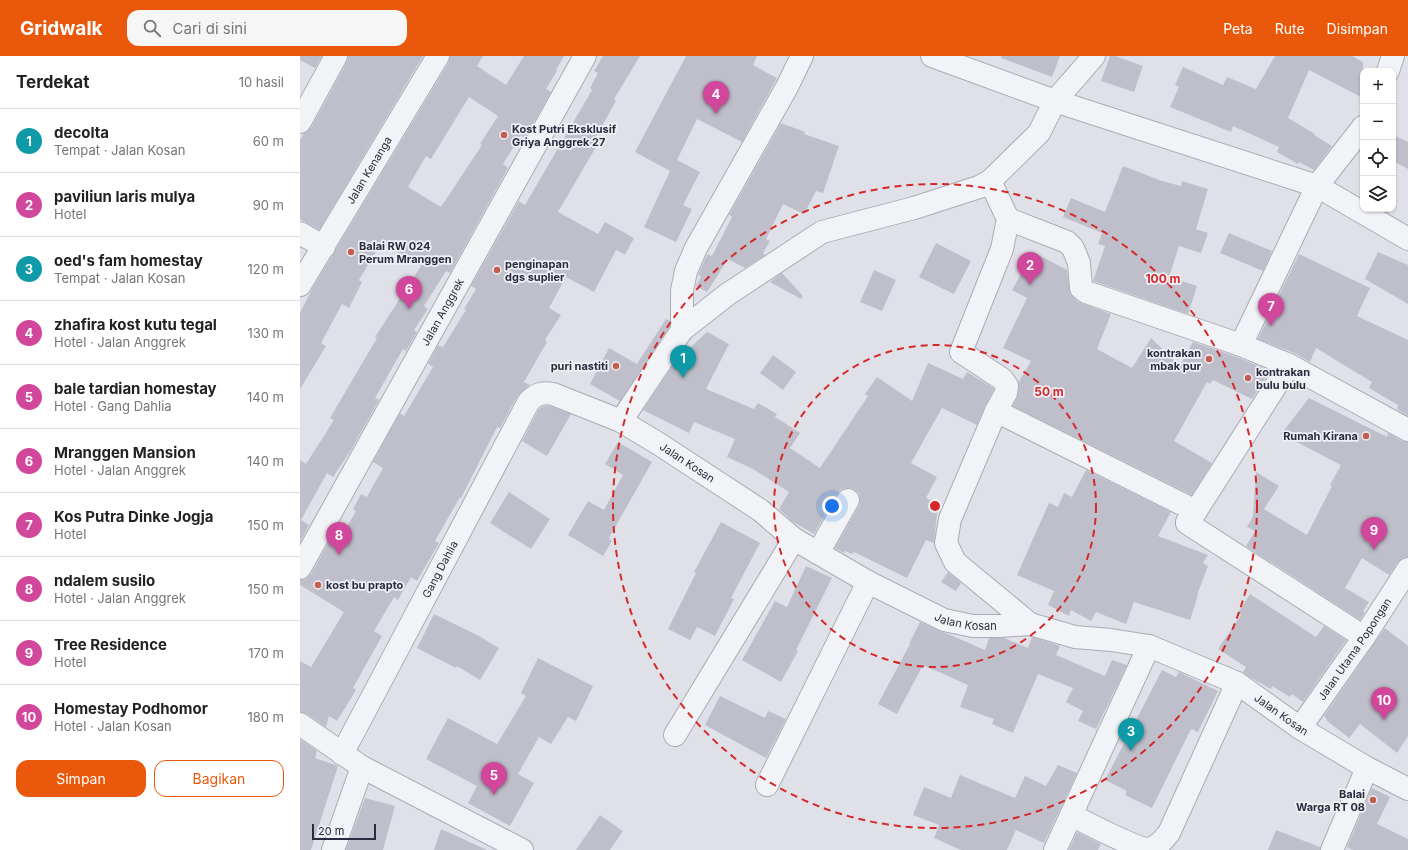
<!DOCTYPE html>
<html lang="id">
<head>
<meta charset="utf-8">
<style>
	:root { --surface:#fff; --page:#f6f6f6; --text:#222; --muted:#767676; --line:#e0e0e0; --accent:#ea580c }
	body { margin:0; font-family:Inter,sans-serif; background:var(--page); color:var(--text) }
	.controls { position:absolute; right:12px; top:12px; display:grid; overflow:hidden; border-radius:8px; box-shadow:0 1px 3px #0004 }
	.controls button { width:36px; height:36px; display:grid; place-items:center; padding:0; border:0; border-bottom:1px solid var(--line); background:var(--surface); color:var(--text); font:20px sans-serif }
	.scale { position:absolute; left:12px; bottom:10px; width:64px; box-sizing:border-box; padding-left:4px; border:2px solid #2a2c3e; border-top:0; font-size:11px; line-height:14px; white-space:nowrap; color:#2a2c3e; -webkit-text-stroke:3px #eff0f5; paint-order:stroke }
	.you { position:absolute; left:532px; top:450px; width:14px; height:14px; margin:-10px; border:3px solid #fff; border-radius:50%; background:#1a73e8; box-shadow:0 0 0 6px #1a73e833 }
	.badge { display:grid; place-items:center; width:26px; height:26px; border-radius:50%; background:var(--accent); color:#fff; font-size:13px; font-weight:700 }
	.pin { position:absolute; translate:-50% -33px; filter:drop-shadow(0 1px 2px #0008) }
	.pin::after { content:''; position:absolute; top:21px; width:14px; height:12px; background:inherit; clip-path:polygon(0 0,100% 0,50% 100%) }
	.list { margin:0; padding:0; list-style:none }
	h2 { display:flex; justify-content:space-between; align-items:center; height:52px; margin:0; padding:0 16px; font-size:17px }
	h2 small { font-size:13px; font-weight:400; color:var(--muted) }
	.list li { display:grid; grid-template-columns:26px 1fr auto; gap:12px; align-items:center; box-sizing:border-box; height:64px; padding:0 16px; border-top:1px solid var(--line) }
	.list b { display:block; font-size:15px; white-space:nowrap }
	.list p { margin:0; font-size:13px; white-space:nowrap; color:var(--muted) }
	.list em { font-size:13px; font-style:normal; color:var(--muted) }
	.actions { display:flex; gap:8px; padding:12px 16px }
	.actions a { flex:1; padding:9px 0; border:1px solid var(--accent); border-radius:12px; text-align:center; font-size:14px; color:var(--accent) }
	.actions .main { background:var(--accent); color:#fff }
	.icon { flex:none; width:22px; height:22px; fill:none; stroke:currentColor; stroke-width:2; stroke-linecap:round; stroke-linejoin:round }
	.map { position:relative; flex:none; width:1108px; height:794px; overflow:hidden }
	header { display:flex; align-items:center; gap:24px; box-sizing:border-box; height:56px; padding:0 20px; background:var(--accent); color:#fff }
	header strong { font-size:19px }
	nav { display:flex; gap:22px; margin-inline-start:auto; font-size:14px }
	.search { width:280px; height:36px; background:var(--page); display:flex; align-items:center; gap:10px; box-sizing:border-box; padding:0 14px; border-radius:12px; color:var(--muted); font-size:15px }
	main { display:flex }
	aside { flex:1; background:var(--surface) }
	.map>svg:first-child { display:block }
	.building { fill:#bebfca; fill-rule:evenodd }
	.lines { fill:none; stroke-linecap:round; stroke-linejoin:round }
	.minor-casing { stroke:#a9abb5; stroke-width:24 }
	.minor { stroke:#f2f3f6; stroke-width:22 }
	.ring { fill:none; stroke:#d62828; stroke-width:2; stroke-dasharray:7 5 }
	.poi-dot { fill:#c25e50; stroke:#eff0f5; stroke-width:1.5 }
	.labels { text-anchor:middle; stroke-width:3.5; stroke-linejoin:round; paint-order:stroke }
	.poi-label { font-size:11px; font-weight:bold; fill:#2a2c3e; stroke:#eff0f5; text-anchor:start }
	.street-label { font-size:11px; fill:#2a2c3e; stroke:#eff0f5 }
	.centre { fill:#d62828; stroke:#eff0f5; stroke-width:2 }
	.ring-label { font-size:12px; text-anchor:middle; font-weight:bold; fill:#d62828; stroke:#eff0f5; stroke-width:3.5; stroke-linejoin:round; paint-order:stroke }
</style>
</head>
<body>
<header>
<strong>Gridwalk</strong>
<div class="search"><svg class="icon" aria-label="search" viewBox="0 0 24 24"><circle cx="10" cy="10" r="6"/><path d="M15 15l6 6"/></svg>Cari di sini</div>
<nav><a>Peta</a><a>Rute</a><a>Disimpan</a></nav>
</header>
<main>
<aside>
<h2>Terdekat<small>10 hasil</small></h2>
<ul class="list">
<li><span class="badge" style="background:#0f9aa8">1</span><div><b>decolta</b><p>Tempat · Jalan Kosan</p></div><em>60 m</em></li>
<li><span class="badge" style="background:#d1479c">2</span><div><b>paviliun laris mulya</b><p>Hotel</p></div><em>90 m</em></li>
<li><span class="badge" style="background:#0f9aa8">3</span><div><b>oed's fam homestay</b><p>Tempat · Jalan Kosan</p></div><em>120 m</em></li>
<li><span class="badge" style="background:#d1479c">4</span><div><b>zhafira kost kutu tegal</b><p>Hotel · Jalan Anggrek</p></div><em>130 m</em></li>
<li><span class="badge" style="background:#d1479c">5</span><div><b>bale tardian homestay</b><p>Hotel · Gang Dahlia</p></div><em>140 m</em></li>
<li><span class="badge" style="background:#d1479c">6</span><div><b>Mranggen Mansion</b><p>Hotel · Jalan Anggrek</p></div><em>140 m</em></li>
<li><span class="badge" style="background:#d1479c">7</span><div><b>Kos Putra Dinke Jogja</b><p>Hotel</p></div><em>150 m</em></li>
<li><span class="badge" style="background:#d1479c">8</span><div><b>ndalem susilo</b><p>Hotel · Jalan Anggrek</p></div><em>150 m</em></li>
<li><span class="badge" style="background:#d1479c">9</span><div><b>Tree Residence</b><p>Hotel</p></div><em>170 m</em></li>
<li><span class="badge" style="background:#d1479c">10</span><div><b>Homestay Podhomor</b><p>Hotel · Jalan Kosan</p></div><em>180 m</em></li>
</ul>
<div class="actions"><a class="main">Simpan</a><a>Bagikan</a></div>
</aside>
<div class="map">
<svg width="1108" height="794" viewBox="0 0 1108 794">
	<rect width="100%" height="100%" fill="#e0e1e8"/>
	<g class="building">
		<polygon points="0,0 22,0 15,12 0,4"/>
		<polygon points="48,0 123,0 19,174 0,163 0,84 4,77 11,72 47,6"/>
		<path d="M150 0H183L177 10 206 29 224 0H264L256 14 257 15 246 33 251 36 225 82 221 79 203 108 208 112 150 217 146 215 124 250 128 253 114 274 117 276 106 295 103 293 75 342 79 344 51 394 33 421 27 417 1 464 9 469 0 486V404L6 408 34 364 30 362 77 282 75 281 121 210 81 187 59 224 62 226 49 252 42 248 21 287 26 290 0 333V257L12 233 149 6ZM169 41 198 60 180 88 182 89 141 151 108 131 126 100 131 103Z"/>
		<polygon points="303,0 340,0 314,43 316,45 292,88 296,91 258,156 298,178 305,166 334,182 325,199 316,194 294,236 266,221 249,252 261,259 245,284 247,286 224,326 230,329 218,339 200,372 197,371 161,442 160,441 135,485 139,487 117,525 111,521 98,544 94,541 74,575 82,580 53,632 56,634 37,665 29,660 26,671 7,658 0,656 0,605 11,611 44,556 0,529 0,524 6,523 11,518 31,482 38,486 56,455 53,453 61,438 67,441 83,412 73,406 100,357 104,360 133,311 128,308 138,289 143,291 166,254 164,253 176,233 171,230 219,145 225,149 292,34 290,32 298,17 294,15"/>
		<polygon points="386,0 457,0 453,9 477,22 442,86 397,63 377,104 400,116 383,149 392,153 376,186 344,171 370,115 335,96"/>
		<polygon points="702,0 760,0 752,21 701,2"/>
		<polygon points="810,0 815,0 843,10 834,36 801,25"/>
		<polygon points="975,0 1052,0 1063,6 1063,42 1009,14 988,62 1015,78 1014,79 1032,90 1014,114 999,106 998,108 977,96 979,91 933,70 931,76 870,51 879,31 875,29 883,11 923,29 927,21 956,33"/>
		<polygon points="481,67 505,76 504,78 539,90 523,137 516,135 504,158 483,148 466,183 470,185 463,197 465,199 445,212 428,203 407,236 396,230 401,221 398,219 405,203 408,198 412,200 432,161 429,159"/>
		<polygon points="1093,79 1108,86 1108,113 1093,105"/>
		<polygon points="823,110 862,125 881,130 882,125 908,133 896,173 908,177 901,197 879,190 869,221 897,230 888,258 793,225 805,190 798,188 802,177 763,161 771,142 805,156"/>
		<polygon points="929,177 972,195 963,215 920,197"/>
		<polygon points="636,187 671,205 654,238 619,221"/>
		<polygon points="733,196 767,214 770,238 778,246 811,258 797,293 832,312 851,282 880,310 893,286 937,301 970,315 952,343 913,324 910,328 907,326 874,385 912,407 892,439 713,350 718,339 719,332 718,327 731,305 703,292 727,242 712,234"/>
		<polygon points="1078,196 1108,209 1108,248 1065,223"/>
		<polygon points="999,198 1070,232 1057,260 1108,284 1108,360 1097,353 1098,349 1069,332 1072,326 1016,292 1010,306 994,297 958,283"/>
		<polygon points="574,214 596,224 582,255 560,246"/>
		<polygon points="482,217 503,240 501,243 470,226"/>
		<polygon points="366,263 370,265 370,270 320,345 290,328 309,292 337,308"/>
		<polygon points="407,276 429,288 406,333 454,353 458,347 477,358 475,361 500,377 490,392 520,412 568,340 565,338 577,321 612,345 628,307 663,323 667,316 693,332 694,333 685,350 677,369 642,352 611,407 637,421 626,442 642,450 637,458 634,487 626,484 607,522 554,496 552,498 545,495 544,497 535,492 559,450 560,444 559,437 554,433 548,432 541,433 537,438 514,478 492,465 479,453 489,436 453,413 427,401 435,383 394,366 389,377 343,354 376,305"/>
		<polygon points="473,299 496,316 483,334 460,317"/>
		<polygon points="1009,342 1087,381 1088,377 1102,385 1108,386 1108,501 1102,502 1098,506 1089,519 1062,502 1045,532 1069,546 1063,555 1065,556 1060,564 946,490 955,475 947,471 953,460 956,416 979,430 964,453 1007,479 1032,430 1030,429 1041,409 981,378"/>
		<polygon points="244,350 250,350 271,358 247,400 222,385 239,353"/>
		<polygon points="318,386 352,406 309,482 312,485 303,500 268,479 288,445 304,454 323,419 305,408"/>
		<polygon points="786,414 871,456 858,480 908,499 903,507 908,510 897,539 898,539 890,564 834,546 826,568 796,556 791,565 771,554 769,560 748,549 754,535 717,519 749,447 758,451 764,437 772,441"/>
		<polygon points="209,436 250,463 231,493 190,467"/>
		<polygon points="421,466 460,487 431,542 434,543 415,580 397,571 390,584 368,573 396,517 394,516"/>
		<polygon points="506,510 532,522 496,594 498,595 481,626 442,604 475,545 487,551"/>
		<polygon points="648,516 661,527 656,535 641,526"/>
		<polygon points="950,538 1016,581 1024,570 1046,584 1003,646 992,638 990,641 972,630 971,633 948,620 943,616 946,611 918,593 941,559 938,557"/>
		<polygon points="134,558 179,580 199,592 180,624 157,610 156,612 117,592"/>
		<polygon points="620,566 639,575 648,578 685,594 689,582 704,582 728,592 732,581 760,590 756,599 805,620 812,604 827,609 796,673 778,665 783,655 766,646 773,632 738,618 713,677 692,668 694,663 660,651 668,629 623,609 597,658 578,648 610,588 609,588"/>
		<polygon points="1085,572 1108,590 1108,680 1097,697 1060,668 1049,682 1026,664 1027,663 1024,660"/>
		<polygon points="238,602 293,630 276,665 268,661 251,688 239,681 218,718 234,727 210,770 168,747 177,730 126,703 148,662 197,688 226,640 221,637"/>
		<polygon points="862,614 876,621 879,616 918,635 898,676 891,673 852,752 825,739 827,735 805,724"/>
		<polygon points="420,640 465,662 468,655 486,663 466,702 405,669"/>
		<polygon points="0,683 17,695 15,702 38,710 11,794 0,794"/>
		<polygon points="758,709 777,717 744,787 716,774 707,794 661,794 634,782 639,769 613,759 624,731 651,742 660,719 715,742 725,720 746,730"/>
		<polygon points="1072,732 1090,741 1077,768 1108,783 1108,794 1053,794 1047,791"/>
		<polygon points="65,742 95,750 83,794 46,794"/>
		<polygon points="300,759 323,775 310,794 276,794"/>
		<polygon points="141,773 187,794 134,794"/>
		<polygon points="976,774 1020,791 1020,794 968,794"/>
		<polygon points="777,776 801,788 798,794 769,794"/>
	</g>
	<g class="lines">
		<defs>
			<g id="minor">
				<polyline points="632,0 755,45 1017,130 1108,183"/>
				<polyline points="1088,15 1093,0"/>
				<polyline points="0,66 36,0"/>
				<polyline points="690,125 708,163 702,193 661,296 702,323 707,330 706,337 696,355 650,463 646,487 655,506 730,568"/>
				<polyline points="708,163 767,186 773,192 779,207 781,232 786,236 941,289 989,309 1108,374"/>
				<polyline points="0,177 24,191"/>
				<path id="s1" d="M0 229 138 0"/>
				<polyline points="382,274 382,235 386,215 396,192 487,31 502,0"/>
				<polyline points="941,289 1017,130 1063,71"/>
				<polyline points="696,355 896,455"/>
				<polyline points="321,365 382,274 428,238 522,176 614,152 679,131 690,125 739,77 755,45 794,0"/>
				<polyline points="887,466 896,455 989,309"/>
				<polyline points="887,467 1064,581"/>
				<polyline points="518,497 548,444"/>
				<path id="s2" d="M0 512 285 0"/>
				<polyline points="0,668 62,711 222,794"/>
				<path id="s3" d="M1000 672 1064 581 1108 513"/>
				<polyline points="375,679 494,483"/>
				<path id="s4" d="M42 698 229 345C237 338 242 336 253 338L321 365 359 388 460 454 494 483 568 526 644 564 673 570H700L730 568 775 581 811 584 849 590 937 627 1000 672 1067 712 1108 733"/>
				<polyline points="467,729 568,526"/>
				<path d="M771 759C785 766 838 794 850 793 859 790 864 783 869 777L937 627"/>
				<polyline points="33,794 62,711"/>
				<polyline points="755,794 849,590"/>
				<polyline points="1032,794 1067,712"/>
			</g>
		</defs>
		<use href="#minor" class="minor-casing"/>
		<use href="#minor" class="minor"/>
	</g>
	<g class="ring">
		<circle cx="635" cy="450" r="161"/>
		<circle cx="635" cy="450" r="322"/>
	</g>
	<g class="poi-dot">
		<circle cx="204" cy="79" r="4"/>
		<circle cx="51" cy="196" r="4"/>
		<circle cx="197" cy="214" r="4"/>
		<circle cx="909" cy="303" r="4"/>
		<circle cx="316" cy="310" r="4"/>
		<circle cx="948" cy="322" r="4"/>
		<circle cx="1066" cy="380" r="4"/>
		<circle cx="18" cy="529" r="4"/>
		<circle cx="1073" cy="744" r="4"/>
	</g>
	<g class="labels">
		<g class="poi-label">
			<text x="212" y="77">Kost Putri Eksklusif<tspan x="212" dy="13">Griya Anggrek 27</tspan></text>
			<text x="59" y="194">Balai RW 024<tspan x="59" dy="13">Perum Mranggen</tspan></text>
			<text x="205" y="212">penginapan<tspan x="205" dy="13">dgs suplier</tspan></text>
			<text x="901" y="301" text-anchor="end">kontrakan<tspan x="901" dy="13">mbak pur</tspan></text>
			<text x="308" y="314" text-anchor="end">puri nastiti</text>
			<text x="956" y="320">kontrakan<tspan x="956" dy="13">bulu bulu</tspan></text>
			<text x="1058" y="384" text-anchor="end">Rumah Kirana</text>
			<text x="26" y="533">kost bu prapto</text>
			<text x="1065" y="742" text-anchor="end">Balai<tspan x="1065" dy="13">Warga RT 08</tspan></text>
		</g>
		<g class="street-label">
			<text dy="4" stroke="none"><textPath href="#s1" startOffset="134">Jalan Kenanga</textPath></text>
			<text dy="4" stroke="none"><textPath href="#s2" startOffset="293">Jalan Anggrek</textPath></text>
			<text dy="4" stroke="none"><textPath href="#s4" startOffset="577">Jalan Kosan</textPath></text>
			<text dy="4" stroke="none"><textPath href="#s4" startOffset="209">Gang Dahlia</textPath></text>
			<text dy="4" stroke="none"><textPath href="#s4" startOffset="901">Jalan Kosan</textPath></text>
			<text dy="4" stroke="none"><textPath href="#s3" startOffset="96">Jalan Utama Popongan</textPath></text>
			<text dy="4" stroke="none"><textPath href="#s4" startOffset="1237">Jalan Kosan</textPath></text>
		</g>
	</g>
	<circle cx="635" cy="450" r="6" class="centre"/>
	<g class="ring-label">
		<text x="863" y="227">100 m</text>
		<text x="749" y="340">50 m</text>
	</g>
</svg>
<div class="controls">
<button>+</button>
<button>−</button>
<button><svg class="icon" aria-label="locate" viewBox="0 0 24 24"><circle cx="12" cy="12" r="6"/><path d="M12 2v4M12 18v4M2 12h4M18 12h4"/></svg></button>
<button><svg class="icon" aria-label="layers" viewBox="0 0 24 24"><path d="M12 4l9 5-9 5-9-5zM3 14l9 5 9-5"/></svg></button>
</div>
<div class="scale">20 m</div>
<div class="you"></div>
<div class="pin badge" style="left:383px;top:322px;background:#0f9aa8">1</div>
<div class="pin badge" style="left:730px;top:229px;background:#d1479c">2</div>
<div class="pin badge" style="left:831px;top:695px;background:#0f9aa8">3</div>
<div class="pin badge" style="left:416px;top:58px;background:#d1479c">4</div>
<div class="pin badge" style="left:194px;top:739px;background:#d1479c">5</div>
<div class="pin badge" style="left:109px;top:253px;background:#d1479c">6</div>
<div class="pin badge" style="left:971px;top:270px;background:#d1479c">7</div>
<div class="pin badge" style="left:39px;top:499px;background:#d1479c">8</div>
<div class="pin badge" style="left:1074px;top:494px;background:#d1479c">9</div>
<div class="pin badge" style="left:1084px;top:664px;background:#d1479c">10</div>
</div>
</main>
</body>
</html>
